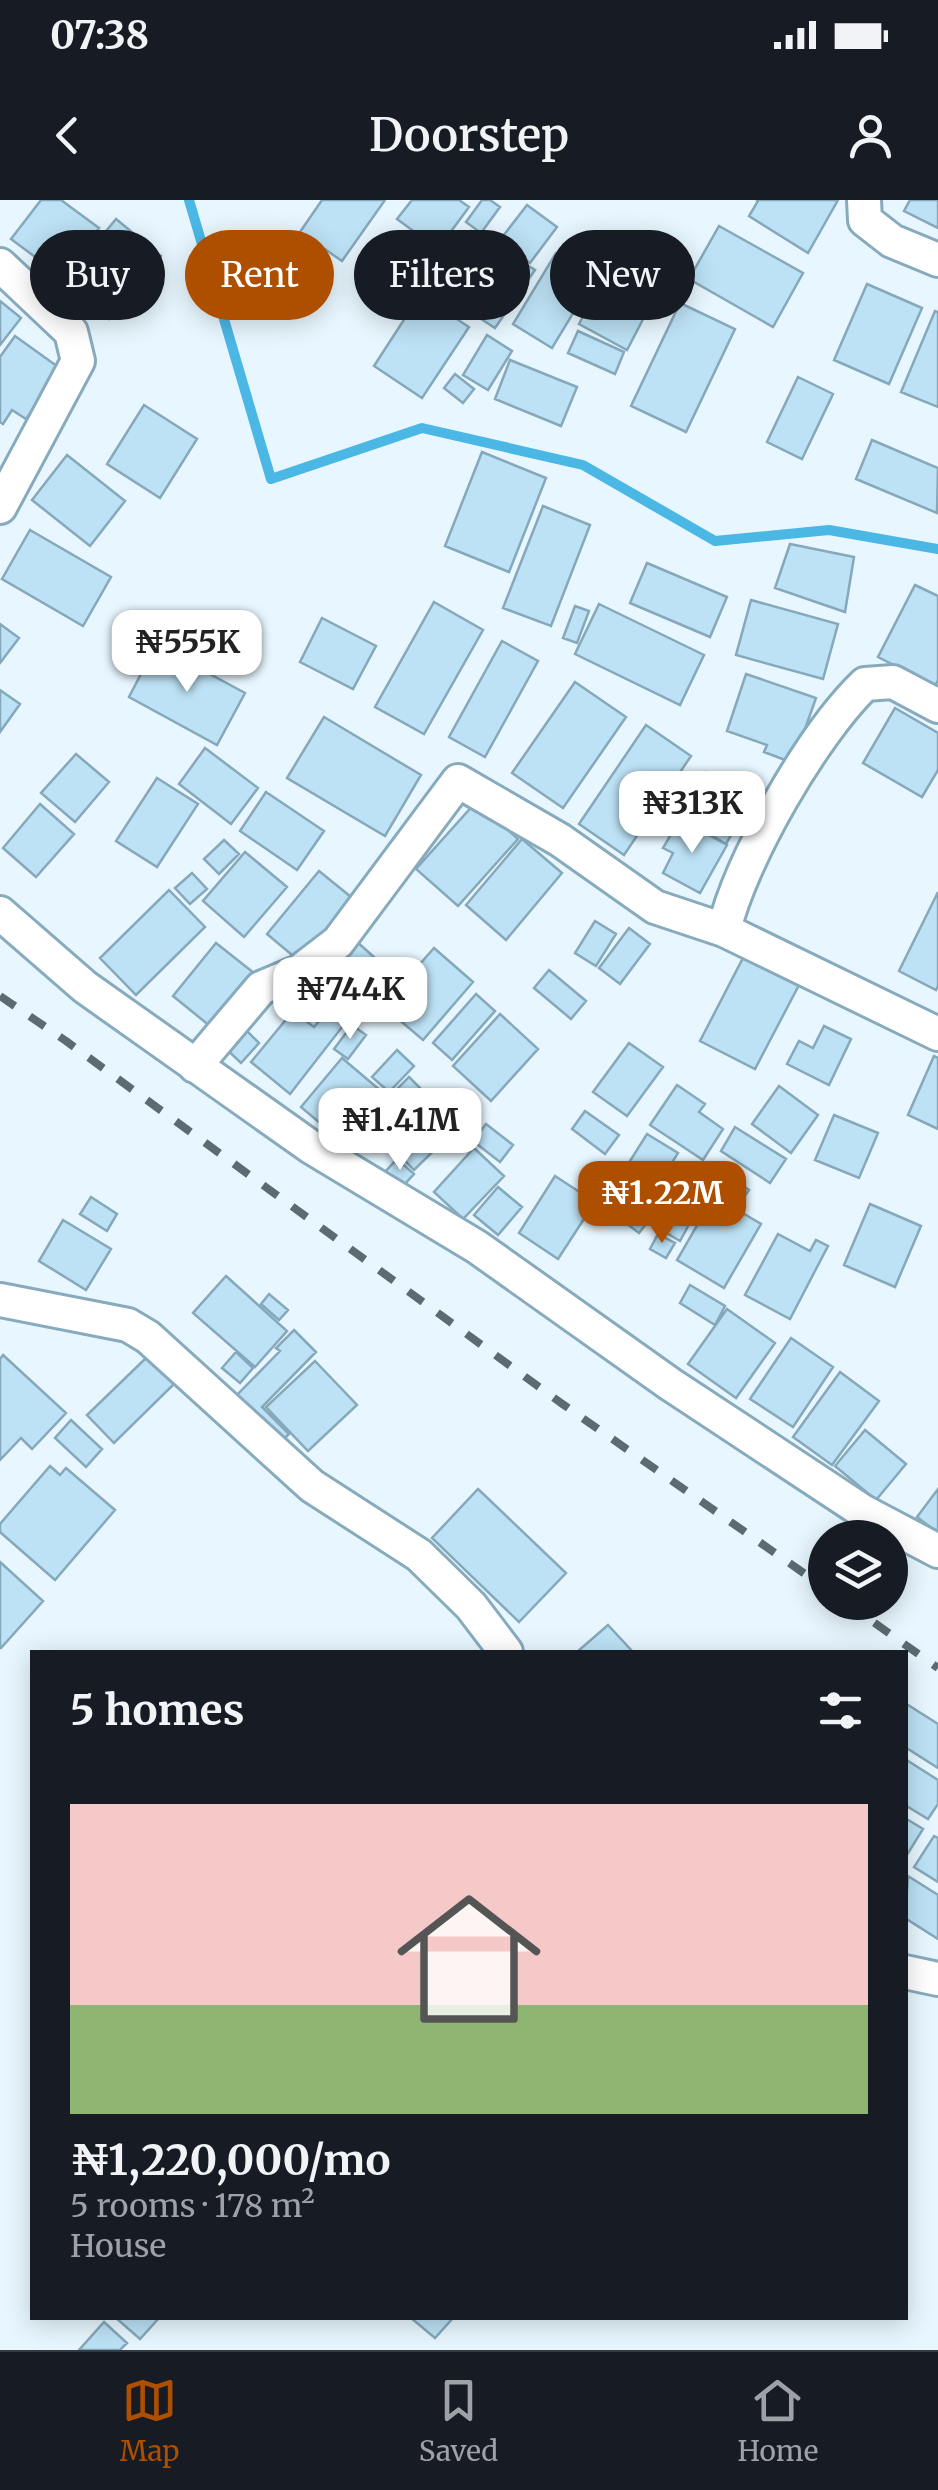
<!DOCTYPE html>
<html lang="en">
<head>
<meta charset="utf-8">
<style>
  :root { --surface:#171b24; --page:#20242c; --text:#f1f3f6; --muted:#9ea1a6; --line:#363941; --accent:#ae4f00 }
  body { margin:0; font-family:Merriweather,serif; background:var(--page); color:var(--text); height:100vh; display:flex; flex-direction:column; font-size:38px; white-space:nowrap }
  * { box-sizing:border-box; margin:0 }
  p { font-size:32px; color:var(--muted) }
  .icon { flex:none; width:55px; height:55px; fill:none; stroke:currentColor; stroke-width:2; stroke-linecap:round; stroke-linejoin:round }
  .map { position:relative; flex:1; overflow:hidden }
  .side { position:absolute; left:30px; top:1450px; width:878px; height:670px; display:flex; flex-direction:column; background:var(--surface); border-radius:0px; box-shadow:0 5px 25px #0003 }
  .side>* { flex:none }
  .banner { position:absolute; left:30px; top:30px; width:880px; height:90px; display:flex; gap:20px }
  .tools { position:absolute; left:808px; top:1320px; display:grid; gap:20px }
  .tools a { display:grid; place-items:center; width:100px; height:100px; border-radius:50%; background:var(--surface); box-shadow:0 5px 25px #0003; font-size:50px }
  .price { position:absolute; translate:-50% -85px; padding:0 22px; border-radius:20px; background:#fff; color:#222; font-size:32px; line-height:65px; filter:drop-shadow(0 2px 5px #0008) }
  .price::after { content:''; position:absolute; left:50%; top:60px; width:30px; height:22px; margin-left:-15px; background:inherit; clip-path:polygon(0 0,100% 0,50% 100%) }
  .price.active { background:var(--accent); color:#fff }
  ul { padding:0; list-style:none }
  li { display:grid; align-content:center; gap:20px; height:530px; padding:0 40px }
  li span { display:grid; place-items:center; height:310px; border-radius:0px; color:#555 }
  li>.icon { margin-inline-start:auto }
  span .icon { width:180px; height:180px; fill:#fffc; stroke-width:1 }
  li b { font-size:42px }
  h2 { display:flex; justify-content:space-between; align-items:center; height:120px; padding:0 40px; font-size:42px }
  .tag { padding:0 35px; border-radius:45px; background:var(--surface); box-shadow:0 5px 25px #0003; font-size:35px; line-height:90px }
  .tag.active { background:var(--accent); color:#fff }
  .status { display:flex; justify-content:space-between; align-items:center; height:70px; padding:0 50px; background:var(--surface); direction:ltr }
  .status svg { height:28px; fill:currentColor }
  header { display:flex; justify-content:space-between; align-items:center; height:130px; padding:0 40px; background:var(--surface); font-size:45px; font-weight:600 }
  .tab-bar { display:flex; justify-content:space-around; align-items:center; height:140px; border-top:2px solid var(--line); background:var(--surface); font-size:28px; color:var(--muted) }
  .tab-bar a { display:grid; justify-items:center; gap:5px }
  .tab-bar .active { color:var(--accent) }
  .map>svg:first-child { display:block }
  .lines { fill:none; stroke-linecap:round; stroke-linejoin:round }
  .stream { stroke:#4bb7e5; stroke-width:10 }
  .building { fill:#bde2f5; stroke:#85a8ba; stroke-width:2.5 }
  .minor-casing { stroke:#87abbd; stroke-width:38 }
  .minor { stroke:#fff; stroke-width:32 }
  .rail { stroke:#5c6b71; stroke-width:8; stroke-dasharray:18 18; stroke-linecap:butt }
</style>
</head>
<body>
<div class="status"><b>07:38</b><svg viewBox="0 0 49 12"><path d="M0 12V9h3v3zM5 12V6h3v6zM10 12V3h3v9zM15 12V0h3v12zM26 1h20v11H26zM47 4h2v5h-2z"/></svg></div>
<header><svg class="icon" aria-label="back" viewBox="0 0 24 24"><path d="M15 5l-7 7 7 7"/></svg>Doorstep<svg class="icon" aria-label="person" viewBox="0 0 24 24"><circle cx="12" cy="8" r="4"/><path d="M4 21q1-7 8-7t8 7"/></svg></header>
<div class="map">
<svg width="938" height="2150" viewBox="0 0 938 2150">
  <rect width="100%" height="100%" fill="#e8f7ff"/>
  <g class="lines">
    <path class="stream" d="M189,0L271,279L422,228L583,265L715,341L829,330L938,349"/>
  </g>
  <path class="building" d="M41,0H61L99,28L62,77L11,39Z
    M322,0H385L342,61L300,32Z
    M412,0H459L469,7L438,49L397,19Z
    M482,0H490L500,7L481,33L466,22Z
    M756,0H838L808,53L749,16L758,1Z
    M910,0H938V28L904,11Z
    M527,5L557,27L530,63L500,40Z
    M116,19L161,56L109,119L64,82Z
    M719,26L803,73L773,127L689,79Z
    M471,31L511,56L475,115L435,91Z
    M556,53L595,77L552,148L513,124Z
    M517,59L535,70L495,128L478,117Z
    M605,74L653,100L627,150L579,124Z
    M867,84L922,108L889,184L834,160Z
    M420,95L469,127L422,198L374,166Z
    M0,101L21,118L0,145Z
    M680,103L735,129L686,232L631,206Z
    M935,111L938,112V207L901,192Z
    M578,131L624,152L615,174L568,153Z
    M487,135L512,151L488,190L463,175Z
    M15,136L61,169L26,219L12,210L3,224L0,222V157Z
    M510,160L577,187L561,226L495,199Z
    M455,174L474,189L463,203L444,188Z
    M798,177L833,194L802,259L767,242Z
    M144,205L197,239L160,298L107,264Z
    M872,240L938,268L937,313L856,279Z
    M482,252L546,278L509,372L445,346Z
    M67,255L125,301L90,346L32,300Z
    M543,306L590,325L551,426L503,408Z
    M30,330L111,377L83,426L2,379Z
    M790,344L854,357L845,412L775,388Z
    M647,363L727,397L710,437L630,403Z
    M915,385L938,396V480L935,486L878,457Z
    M751,400L838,424L823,479L736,455Z
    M434,402L483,430L424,534L375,507Z
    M599,404L704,455L680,505L575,454Z
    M575,406L589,411L577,443L563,438Z
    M322,418L376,446L353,489L300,462Z
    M0,424L19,438L0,463Z
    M502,441L538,461L485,557L449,537Z
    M156,445L245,493L217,545L129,497Z
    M746,474L816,498L793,563L764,552L767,545L727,531Z
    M575,482L626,517L563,608L512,573Z
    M0,490L20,504L0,532Z
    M895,508L938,533V570L922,597L863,563Z
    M324,517L421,575L385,636L287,578Z
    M646,525L691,556L624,655L579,624Z
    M205,548L258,588L231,624L179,584Z
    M76,554L109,582L75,622L41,593Z
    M706,572L752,599L726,644L680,616Z
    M157,578L198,604L157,667L116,641Z
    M266,592L324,631L297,670L240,631Z
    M476,602L518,639L458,706L416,669Z
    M40,604L74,634L36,677L3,648Z
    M680,619L727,645L700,693L663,673L673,653L663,648Z
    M522,639L562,673L506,740L466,705Z
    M224,640L239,654L219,674L204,659Z
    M245,652L287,687L244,737L203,701Z
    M319,671L356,701L304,765L267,734Z
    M192,673L207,689L190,704L175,688Z
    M169,690L205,727L136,795L100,758Z
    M938,692V786L936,790L899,771Z
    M595,721L616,734L596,766L575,753Z
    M629,728L650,744L620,784L599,768Z
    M355,740L395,776L366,809L326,773Z
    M216,743L259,777L216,831L173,796Z
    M434,748L473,782L423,840L383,806Z
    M744,756L799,785L755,869L700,841Z
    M549,770L586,801L571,819L534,788Z
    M476,794L495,811L452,860L433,843Z
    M330,808L346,822L290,894L251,862L293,811L314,827Z
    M500,814L538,849L491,901L453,866Z
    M238,822L259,843L241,863L219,842Z
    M352,825L366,835L348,859L334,849Z
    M824,826L851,839L829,885L787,864L799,841L813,848Z
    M629,843L663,867L627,916L593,892Z
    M397,850L414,866L389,892L372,877Z
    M934,856L938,858V929L908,915Z
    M342,858L381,891L340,940L301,907Z
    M409,877L440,908L396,953L364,922Z
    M677,885L705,904L699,912L723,929L703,960L650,925Z
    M779,886L818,915L791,953L752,924Z
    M453,900L468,915L458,925L443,910Z
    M585,911L619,935L605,954L572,929Z
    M442,913L457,928L414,970L399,955Z
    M834,915L878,933L859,978L815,960Z
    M486,924L513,945L500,962L473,941Z
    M735,927L786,959L770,983L721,951Z
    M647,934L678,953L654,992L623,972Z
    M474,948L504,976L463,1019L434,992Z
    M397,959L414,974L402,987L385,972Z
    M714,965L728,974L708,1003L694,993Z
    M555,976L595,1002L558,1059L519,1033Z
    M732,978L749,990L738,1005L722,994Z
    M615,986L653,1015L639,1033L601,1004Z
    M498,987L522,1007L498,1035L474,1015Z
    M714,996L761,1024L724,1088L677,1060Z
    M91,997L117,1014L107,1031L80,1014Z
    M870,1004L921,1026L895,1087L844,1065Z
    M674,1005L693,1017L680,1041L660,1029Z
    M63,1020L111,1049L86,1090L39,1061Z
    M658,1034L675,1043L666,1058L650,1049Z
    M778,1034L810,1051L816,1040L828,1046L790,1119L745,1095Z
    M226,1076L287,1131L255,1167L193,1113Z
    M690,1085L725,1106L715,1125L680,1103Z
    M269,1094L288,1110L279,1120L261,1104Z
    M727,1109L775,1143L736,1198L688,1164Z
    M294,1130L316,1152L262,1207L289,1234L283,1240L237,1195L280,1151L276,1148Z
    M791,1138L833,1167L793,1227L750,1199Z
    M236,1152L253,1168L240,1183L222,1168Z
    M3,1155L66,1213L32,1249L21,1238L0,1260V1159Z
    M147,1157L174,1184L114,1243L87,1215Z
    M315,1161L357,1205L308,1251L266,1207Z
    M840,1172L879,1201L832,1265L793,1237Z
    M71,1220L102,1249L86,1267L55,1238Z
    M865,1230L906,1264L876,1300L835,1266Z
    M50,1266L60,1275L66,1268L115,1310L55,1380L0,1332V1324Z
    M478,1289L566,1373L519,1422L432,1338Z
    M938,1289V1333L917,1317Z
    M0,1362L43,1401L1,1448L0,1447Z
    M608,1425L633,1452H577Z
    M905,1503L938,1524V1568L905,1547Z
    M905,1559L938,1580V1604L928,1619L905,1605Z
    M905,1618L923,1629L905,1658Z
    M934,1636L938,1638V1682L914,1667Z
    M908,1676L938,1695V1739L905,1718Z
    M116,2118H159L140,2139Z
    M411,2118H453L435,2138Z
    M104,2122L127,2143L120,2150H79Z"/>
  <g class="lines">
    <defs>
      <path id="minor" d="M864,0L865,20L892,41L938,60
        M0,65L71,132L78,161L0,307
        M0,713L85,787L311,947L477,1047L670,1184L864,1312L938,1351
        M724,730C741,659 813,534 865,484L893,482L938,506
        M195,866L261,788L299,772L338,742L458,581L560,640L655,707L724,730L938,834
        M0,1100L128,1125L148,1137L312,1286L419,1355L471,1406L506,1452
        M905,1772L938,1779"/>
    </defs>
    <use href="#minor" class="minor-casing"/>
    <use href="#minor" class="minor"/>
    <path class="rail" d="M0,796L66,841L561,1203L825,1388
      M845,1402L938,1468"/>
  </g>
</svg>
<div class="tools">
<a><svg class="icon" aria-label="layers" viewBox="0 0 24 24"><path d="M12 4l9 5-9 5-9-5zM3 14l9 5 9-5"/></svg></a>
</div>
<b class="price" style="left:187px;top:495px">₦555K</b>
<b class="price" style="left:692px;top:656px">₦313K</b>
<b class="price" style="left:350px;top:842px">₦744K</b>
<b class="price" style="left:400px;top:973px">₦1.41M</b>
<b class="price active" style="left:662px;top:1046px">₦1.22M</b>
<div class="banner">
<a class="tag">Buy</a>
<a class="tag active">Rent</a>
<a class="tag">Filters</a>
<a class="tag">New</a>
</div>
<section class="side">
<h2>5 homes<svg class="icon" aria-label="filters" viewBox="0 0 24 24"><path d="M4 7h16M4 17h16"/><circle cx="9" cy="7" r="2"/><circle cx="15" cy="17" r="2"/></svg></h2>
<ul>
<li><span style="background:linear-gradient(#f6c9c9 65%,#8fb573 0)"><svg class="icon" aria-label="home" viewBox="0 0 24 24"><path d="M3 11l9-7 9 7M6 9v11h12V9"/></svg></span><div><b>₦1,220,000/mo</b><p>5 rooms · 178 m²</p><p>House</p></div></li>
</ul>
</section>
</div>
<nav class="tab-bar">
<a class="active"><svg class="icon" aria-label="map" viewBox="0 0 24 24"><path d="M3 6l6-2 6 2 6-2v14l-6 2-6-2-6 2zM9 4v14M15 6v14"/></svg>Map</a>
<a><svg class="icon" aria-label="saved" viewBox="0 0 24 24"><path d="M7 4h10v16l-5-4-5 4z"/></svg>Saved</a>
<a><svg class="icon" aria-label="home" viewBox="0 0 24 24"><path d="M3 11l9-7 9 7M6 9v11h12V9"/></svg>Home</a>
</nav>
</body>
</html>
